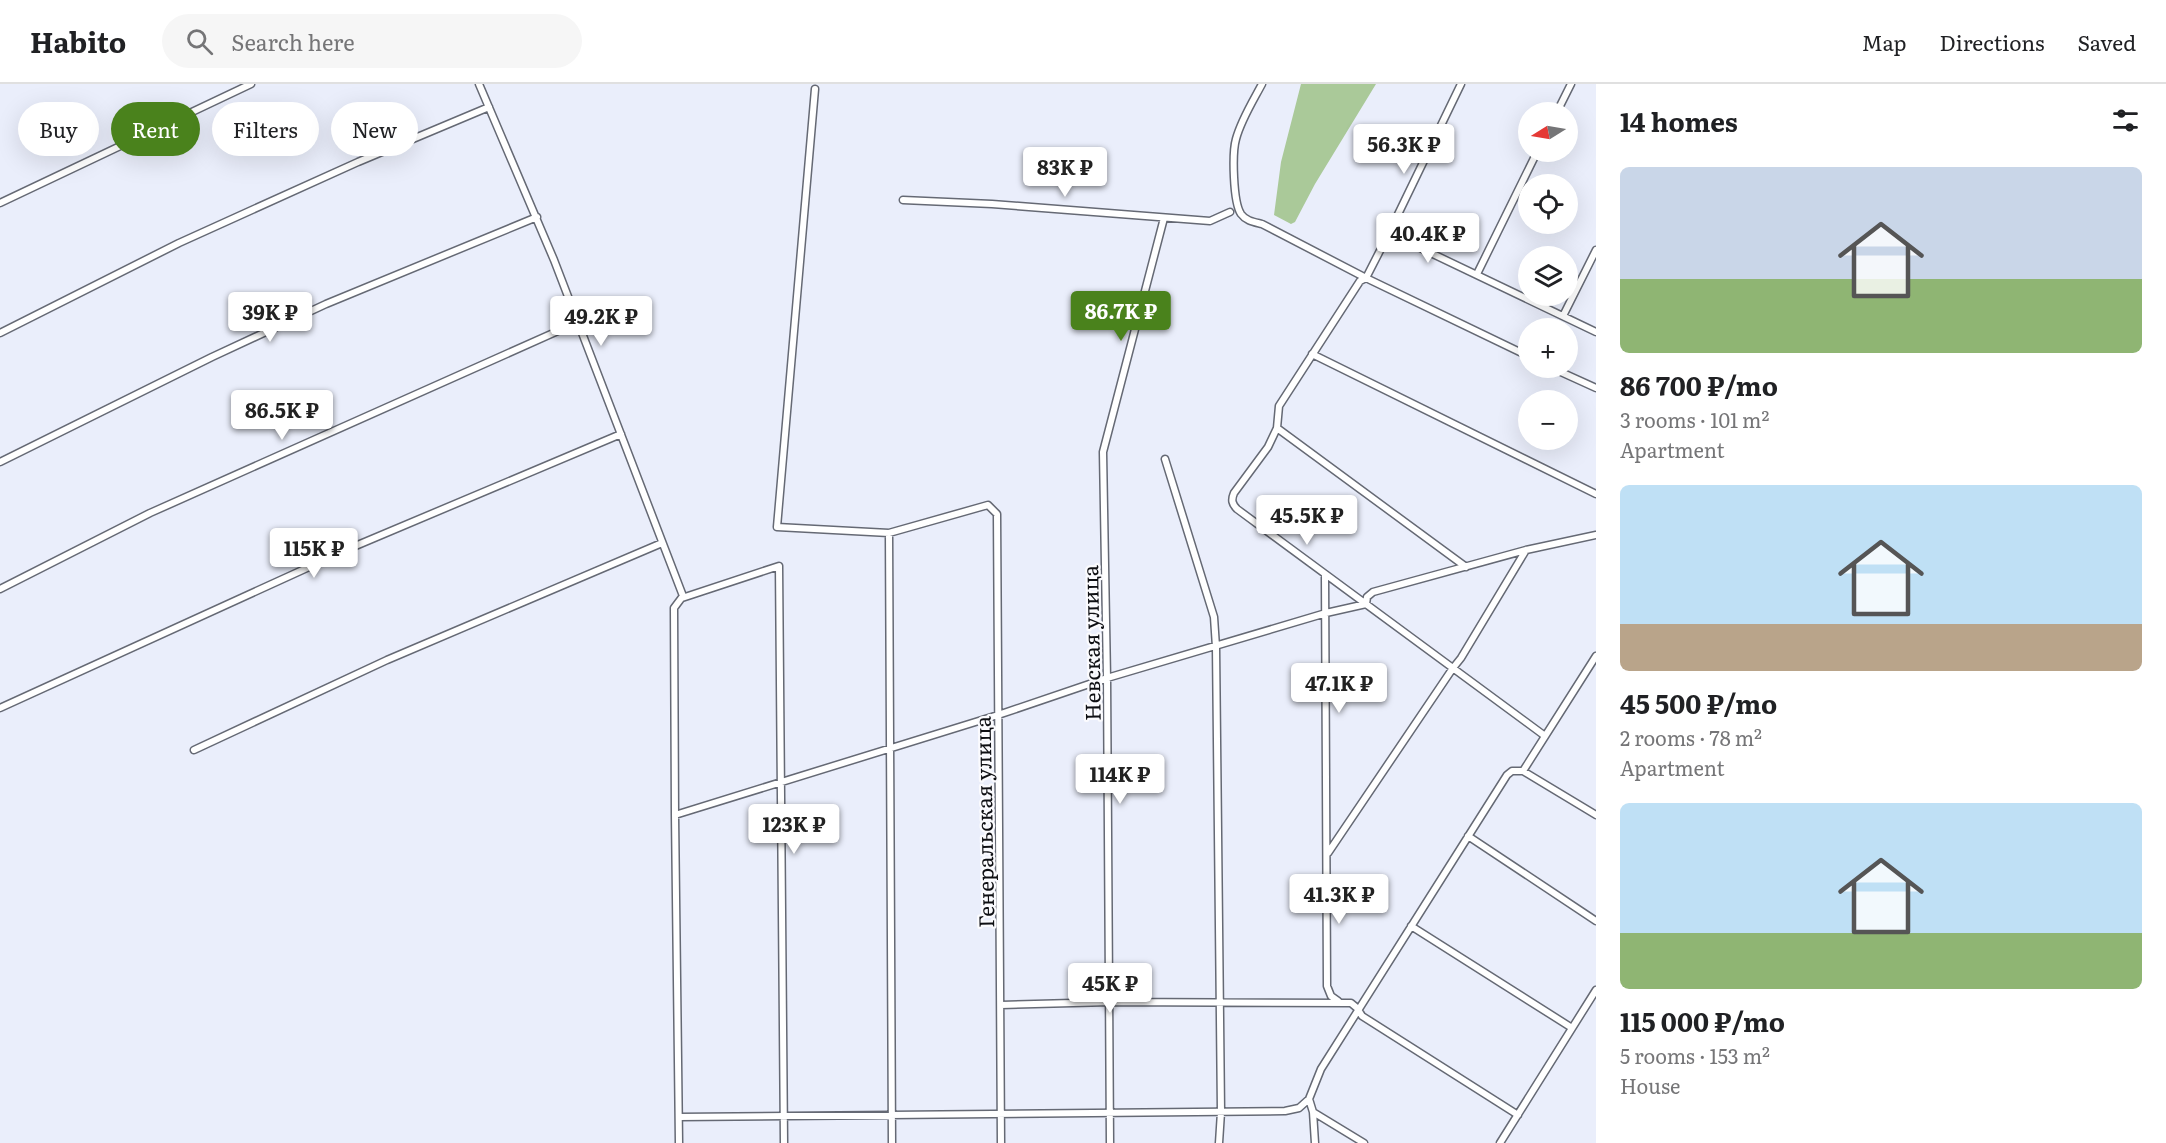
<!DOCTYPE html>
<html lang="en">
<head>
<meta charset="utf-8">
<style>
  :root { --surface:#fff; --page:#f6f6f6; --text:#202124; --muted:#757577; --line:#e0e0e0; --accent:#4a821c }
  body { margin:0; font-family:Literata,serif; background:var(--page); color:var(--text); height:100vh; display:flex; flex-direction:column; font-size:22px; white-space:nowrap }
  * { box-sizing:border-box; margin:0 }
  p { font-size:20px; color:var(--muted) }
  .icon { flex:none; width:33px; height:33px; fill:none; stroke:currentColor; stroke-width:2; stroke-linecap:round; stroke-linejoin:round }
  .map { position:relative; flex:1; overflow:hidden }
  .drawer { display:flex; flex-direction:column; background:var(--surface); width:570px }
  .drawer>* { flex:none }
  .hud { position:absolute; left:18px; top:18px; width:570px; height:54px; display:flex; gap:12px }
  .needle { width:39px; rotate:259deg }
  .buttons { position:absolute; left:1518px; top:18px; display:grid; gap:12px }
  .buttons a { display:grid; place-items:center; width:60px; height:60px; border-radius:50%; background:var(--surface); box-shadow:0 6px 24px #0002; font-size:30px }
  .price { position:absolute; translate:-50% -51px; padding:0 14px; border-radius:6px; background:#fff; color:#222; font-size:20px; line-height:39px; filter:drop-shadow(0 2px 3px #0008) }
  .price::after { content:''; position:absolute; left:50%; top:36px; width:18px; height:14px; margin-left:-9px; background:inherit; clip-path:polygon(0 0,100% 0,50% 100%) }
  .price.on { background:var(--accent); color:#fff }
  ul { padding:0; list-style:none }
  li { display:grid; align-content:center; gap:12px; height:318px; padding:0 24px }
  li span { display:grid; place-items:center; height:186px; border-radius:9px; color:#555 }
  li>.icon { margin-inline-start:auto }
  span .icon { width:108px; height:108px; fill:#fffc; stroke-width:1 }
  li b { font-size:26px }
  h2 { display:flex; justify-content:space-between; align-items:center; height:72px; padding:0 24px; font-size:26px }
  .pill { padding:0 21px; border-radius:27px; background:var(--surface); box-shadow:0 6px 24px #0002; font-size:21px; line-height:54px }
  .pill.on { background:var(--accent); color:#fff }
  header { display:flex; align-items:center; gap:36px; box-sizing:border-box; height:84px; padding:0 30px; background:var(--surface); border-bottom:2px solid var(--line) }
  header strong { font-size:28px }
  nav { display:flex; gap:33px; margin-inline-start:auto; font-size:21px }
  .search { width:420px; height:54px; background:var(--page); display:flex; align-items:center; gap:15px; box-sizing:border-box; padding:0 21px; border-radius:33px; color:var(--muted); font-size:22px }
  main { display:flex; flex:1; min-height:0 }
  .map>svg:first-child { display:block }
  .green { fill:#aac999 }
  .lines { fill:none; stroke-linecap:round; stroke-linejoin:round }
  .minor-casing { stroke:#656974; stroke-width:9 }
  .minor { stroke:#fff; stroke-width:6 }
  .labels { text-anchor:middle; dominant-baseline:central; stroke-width:4.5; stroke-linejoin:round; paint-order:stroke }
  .street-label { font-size:21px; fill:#0e0f13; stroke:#fbfbfe }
</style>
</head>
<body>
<header>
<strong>Habito</strong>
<div class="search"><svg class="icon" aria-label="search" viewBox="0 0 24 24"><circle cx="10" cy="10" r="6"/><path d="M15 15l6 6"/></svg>Search here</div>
<nav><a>Map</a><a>Directions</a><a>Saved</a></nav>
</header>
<main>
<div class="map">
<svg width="1596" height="1059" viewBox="0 0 1596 1059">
  <rect width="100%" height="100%" fill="#eaeefb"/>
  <path class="green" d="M1301,0H1376L1315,100L1295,138L1291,140L1274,131L1281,78Z"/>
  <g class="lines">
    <defs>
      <path id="minor" d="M479,0L554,176L683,512L674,524L675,731L679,1059
        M1262,0C1253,17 1241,36 1236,55C1232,69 1233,118 1241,130C1246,137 1254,138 1262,140L1366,194L1528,272
        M1461,0L1389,149L1366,194L1360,197L1279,322L1277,344L1268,363L1234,409C1231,416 1232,420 1237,425L1545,652
        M815,5L777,443L889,449L988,421L997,430L1001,1059
        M1557,28L1571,0
        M903,116L992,120L1210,137L1230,128
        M0,119L251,0
        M1389,149L1596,248
        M1477,190L1537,68
        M1563,232L1596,166
        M0,249L179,159L358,78L489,23
        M1312,270L1596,410
        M1552,284L1596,304
        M1277,344L1466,483
        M1165,375L1214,533L1216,563L1221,1028L1219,1059
        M0,378L212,273L326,220L537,133
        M889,449L892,1059
        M1325,491L1327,902L1331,912L1338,917
        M0,505L150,429L578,238
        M682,514L779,482L784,1059
        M1366,520L1367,513L1373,508L1526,466L1596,451
        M0,624L353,463L621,350
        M194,666L387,576L662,459
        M1523,687L1596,572
        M675,731L998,631L1107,594L1326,529L1366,520
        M1468,752L1596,837
        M1328,769L1453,584L1461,574L1526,466
        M1411,842L1572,944
        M1001,921L1110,918L1351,919L1357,924L1362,932L1518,1031
        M1313,1028L1364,1059
        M679,1033L1285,1027L1299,1024L1309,1015
        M1110,1059L1107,594L1103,368L1164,134
        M1315,1059L1313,1028L1309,1015L1321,985L1507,691L1512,687H1523L1596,731
        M1500,1059L1596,906"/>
    </defs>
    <use href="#minor" class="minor-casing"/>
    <use href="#minor" class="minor"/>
  </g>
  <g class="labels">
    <g class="street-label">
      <text transform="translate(1090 559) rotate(-91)">Невская улица</text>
      <text transform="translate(983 738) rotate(-91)">Генеральская улица</text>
    </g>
  </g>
</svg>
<div class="buttons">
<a><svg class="needle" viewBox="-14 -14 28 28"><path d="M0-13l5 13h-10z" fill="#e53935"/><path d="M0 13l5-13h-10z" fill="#757577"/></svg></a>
<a><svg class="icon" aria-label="locate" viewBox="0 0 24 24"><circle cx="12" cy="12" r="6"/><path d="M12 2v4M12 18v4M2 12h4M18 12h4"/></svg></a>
<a><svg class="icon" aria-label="layers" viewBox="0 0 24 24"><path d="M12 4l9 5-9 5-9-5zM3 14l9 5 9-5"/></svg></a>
<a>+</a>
<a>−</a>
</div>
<b class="price" style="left:1404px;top:91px">56.3K ₽</b>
<b class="price" style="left:1065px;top:114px">83K ₽</b>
<b class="price" style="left:1428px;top:180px">40.4K ₽</b>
<b class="price on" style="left:1121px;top:258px">86.7K ₽</b>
<b class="price" style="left:270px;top:259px">39K ₽</b>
<b class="price" style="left:601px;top:263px">49.2K ₽</b>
<b class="price" style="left:282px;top:357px">86.5K ₽</b>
<b class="price" style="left:1307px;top:462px">45.5K ₽</b>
<b class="price" style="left:314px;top:495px">115K ₽</b>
<b class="price" style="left:1339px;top:630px">47.1K ₽</b>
<b class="price" style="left:1120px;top:721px">114K ₽</b>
<b class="price" style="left:794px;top:771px">123K ₽</b>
<b class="price" style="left:1339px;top:841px">41.3K ₽</b>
<b class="price" style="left:1110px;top:930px">45K ₽</b>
<div class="hud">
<a class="pill">Buy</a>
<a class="pill on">Rent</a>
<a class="pill">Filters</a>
<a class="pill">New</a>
</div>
</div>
<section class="drawer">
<h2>14 homes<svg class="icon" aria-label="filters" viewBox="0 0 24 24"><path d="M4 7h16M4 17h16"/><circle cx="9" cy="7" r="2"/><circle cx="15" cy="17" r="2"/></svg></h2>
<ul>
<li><span style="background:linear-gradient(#c9d6e8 60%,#8fb573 0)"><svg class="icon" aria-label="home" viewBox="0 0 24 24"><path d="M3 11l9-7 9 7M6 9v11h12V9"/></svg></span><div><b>86 700 ₽/mo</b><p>3 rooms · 101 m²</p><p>Apartment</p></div></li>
<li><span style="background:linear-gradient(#bfe0f5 75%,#b9a48a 0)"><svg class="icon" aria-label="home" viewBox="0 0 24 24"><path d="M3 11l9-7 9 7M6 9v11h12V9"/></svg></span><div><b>45 500 ₽/mo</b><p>2 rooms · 78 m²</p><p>Apartment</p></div></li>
<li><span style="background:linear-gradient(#bfe0f5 70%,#8fb573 0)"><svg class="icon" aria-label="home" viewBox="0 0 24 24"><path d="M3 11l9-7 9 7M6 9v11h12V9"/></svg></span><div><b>115 000 ₽/mo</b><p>5 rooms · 153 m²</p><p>House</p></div></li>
</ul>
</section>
</main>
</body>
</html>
